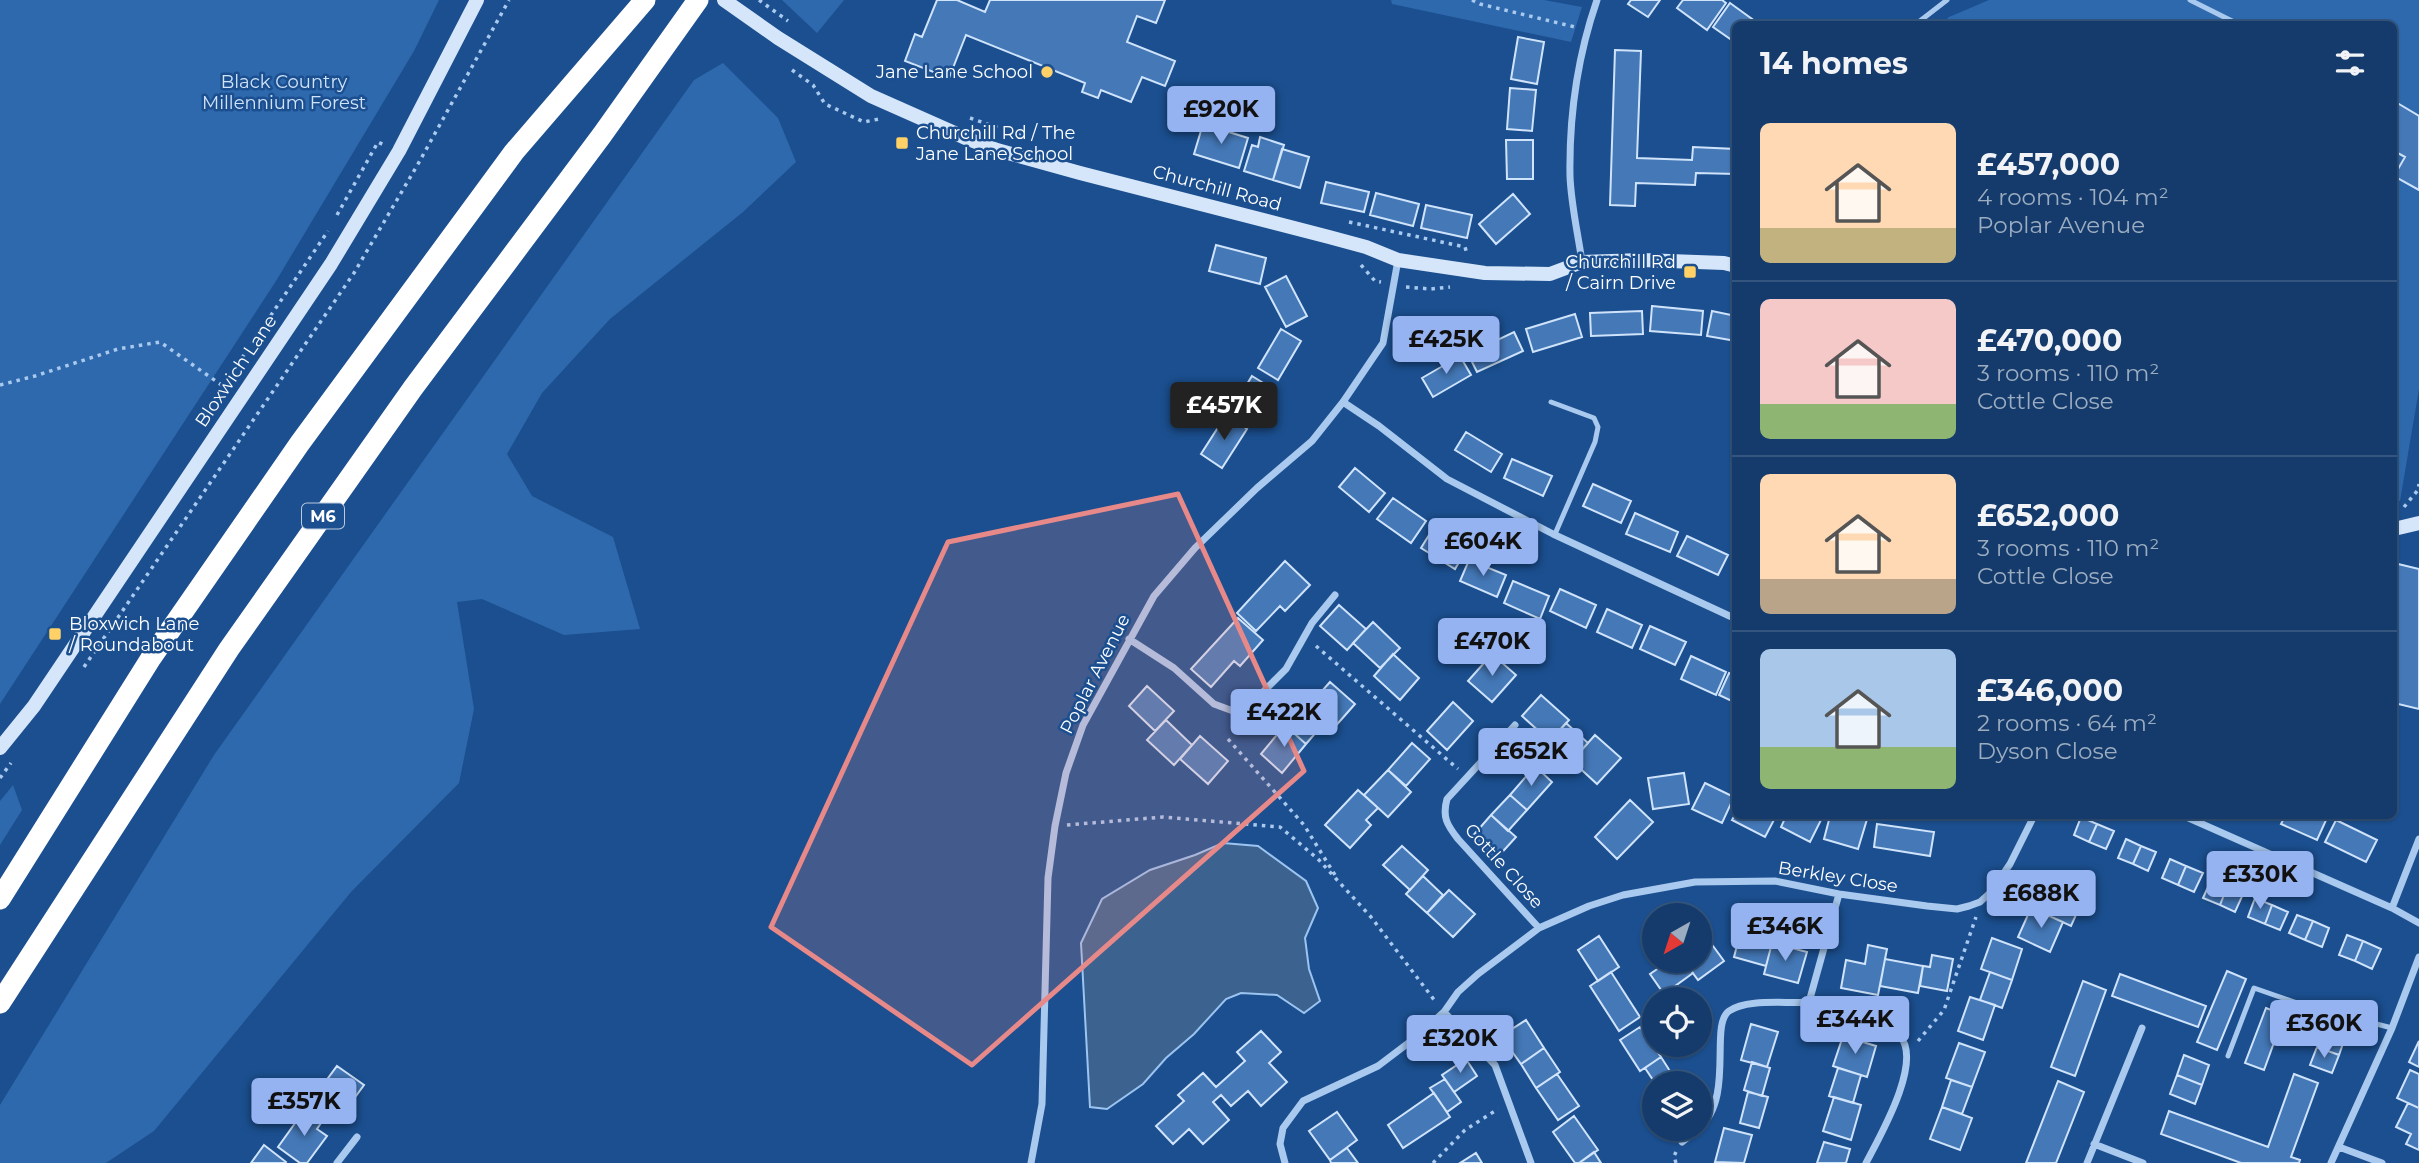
<!DOCTYPE html>
<html lang="en">
<head>
<meta charset="utf-8">
<style>
  :root { --surface:#143b6b; --page:#214673; --text:#f1f3f6; --muted:#9dadc1; --line:#33557e; --accent:#95b2f1 }
  body { margin:0; font-family:Montserrat,sans-serif; background:var(--page); color:var(--text); height:100vh; display:flex; flex-direction:column; font-size:26px; white-space:nowrap }
  * { box-sizing:border-box; margin:0 }
  p { font-size:23px; color:var(--muted) }
  .icon { flex:none; width:38px; height:38px; fill:none; stroke:currentColor; stroke-width:2; stroke-linecap:round; stroke-linejoin:round }
  .map { position:relative; flex:1; overflow:hidden }
  .drawer { position:absolute; left:1732px; top:21px; width:665px; height:798px; display:flex; flex-direction:column; background:var(--surface); border-radius:10px; box-shadow:0 2px 5px #0004,0 0 0 2px var(--line) }
  .drawer>* { flex:none }
  .needle { width:46px; rotate:219deg }
  .fabs { position:absolute; left:1642px; top:903px; display:grid; gap:14px }
  .fabs a { display:grid; place-items:center; width:70px; height:70px; border-radius:50%; background:var(--surface); box-shadow:0 2px 5px #0004,0 0 0 2px var(--line); font-size:35px }
  .price { position:absolute; translate:-50% -60px; padding:0 16px; border-radius:7px; background:var(--accent); color:#111; font-size:23px; line-height:46px; filter:drop-shadow(0 2px 4px #0008) }
  .price::after { content:''; position:absolute; left:50%; top:42px; width:21px; height:16px; margin-left:-10px; background:inherit; clip-path:polygon(0 0,100% 0,50% 100%) }
  .price.active { background:#222; color:#fff }
  ul { padding:0; list-style:none }
  li { display:flex; align-items:center; gap:21px; height:175px; padding:0 28px }
  li+li { border-top:2px solid var(--line) }
  li span { display:grid; place-items:center; flex:none; width:196px; height:140px; border-radius:10px; color:#555 }
  li>.icon { margin-inline-start:auto }
  span .icon { width:84px; height:84px; fill:#fffc; stroke-width:1 }
  li b { font-size:30px }
  h2 { display:flex; justify-content:space-between; align-items:center; height:84px; padding:0 28px; font-size:30px }
  .map>svg:first-child { display:block }
  .green { fill:#2e69ad }
  .water { fill:#3c6290; stroke:#9cc4f0; stroke-width:2 }
  .building { fill:#4478b7; stroke:#cfe3fa; stroke-width:2 }
  .lines { fill:none; stroke-linecap:round; stroke-linejoin:round }
  .path { stroke:#a9c9ee; stroke-width:3.5; stroke-dasharray:3.5 5; stroke-linecap:butt }
  .lane { stroke:#a9c9ee; stroke-width:5 }
  .street { stroke:#a9c9ee; stroke-width:7 }
  .secondary { stroke:#d6e6fa; stroke-width:14 }
  .highway { stroke:#fff; stroke-width:21 }
  .marked { fill:#e88989; fill-opacity:0.2; stroke:#e88989; stroke-width:5; stroke-linejoin:round }
  .poi-dot { fill:#ffd166; stroke:#1b4f8f; stroke-width:2.5 }
  .labels { text-anchor:middle; dominant-baseline:central; stroke-width:5; stroke-linejoin:round; paint-order:stroke }
  .shield { fill:#1b4f8f; stroke:#bbcadd; stroke-width:2 }
  .shield-label { font-size:16px; font-weight:bold; fill:#fff }
  .poi-label { font-size:18px; fill:#fff; stroke:#1b4f8f; text-anchor:end }
  .park-label { font-size:18px; fill:#cfe3fa; stroke:#1b4f8f }
  .street-label { font-size:18px; fill:#fff; stroke:#1b4f8f }
</style>
</head>
<body>
<div class="map">
<svg width="2419" height="1163" viewBox="0 0 2419 1163">
  <rect width="100%" height="100%" fill="#1b4f8f"/>
  <path class="green" d="M0,0H439L414,51L276,281L0,704Z
    M782,0H844L817,33Z
    M1391,0H1544L1582,7L1571,42L1392,4Z
    M1989,0H2419V389L2400,501H2394V24H1941L1949,17Z
    M723,63L778,118L796,162L743,212L610,319L542,393L507,454L532,496L613,537L640,629L564,635L482,599L457,602L474,709L459,783L351,892L154,1131L106,1163H0V1105L214,755L694,80Z
    M13,785L22,810L0,845V801Z"/>
  <path class="water" d="M1223,843L1258,846L1306,881L1318,908L1305,938L1309,969L1320,1001L1304,1013L1277,995L1241,993L1226,999L1194,1034L1166,1058L1143,1084L1107,1109L1090,1107L1081,943L1102,899L1150,870L1195,855Z"/>
  <path class="building" d="M937,0H957L985,12L990,0H1165L1156,23L1137,16L1127,42L1175,61L1165,86L1142,77L1131,102L1101,90L1098,98L1082,92L1085,83L966,35L949,78L905,61L915,34L922,37Z
    M1631,0H1660L1648,17L1628,4Z
    M1683,0H1722L1726,3L1707,30L1677,8Z
    M1730,3L1759,24H1736V43L1713,27Z
    M1518,37L1544,42L1537,84L1511,79Z
    M1615,50L1641,51L1637,158L1692,160L1693,147L1736,149V174L1696,173L1695,185L1636,183L1635,206L1610,205Z
    M1510,88L1536,90L1532,131L1507,129Z
    M2394,101L2419,116V190L2394,176L2405,157L2394,151Z
    M1203,124L1248,138L1239,168L1194,154Z
    M1260,137L1284,145L1273,180L1244,171L1252,145L1258,147Z
    M1506,140H1533V179H1507Z
    M1282,149L1309,157L1300,188L1273,180Z
    M1326,182L1369,192L1364,212L1321,203Z
    M1376,193L1419,204L1413,226L1370,215Z
    M1513,194L1530,214L1496,244L1479,224Z
    M1426,205L1472,215L1467,238L1421,228Z
    M1216,245L1266,258L1260,284L1209,271Z
    M1286,276L1307,316L1286,327L1265,287Z
    M1652,306L1703,311L1701,335L1650,331Z
    M1642,311L1643,334L1591,336L1590,313Z
    M1712,311L1736,316V341L1707,336Z
    M1575,314L1582,337L1533,352L1526,329Z
    M1281,329L1301,341L1278,380L1258,368Z
    M1514,332L1523,351L1477,372L1468,354Z
    M1460,356L1471,375L1433,397L1422,378Z
    M1252,376L1273,389L1251,423L1231,410Z
    M1226,415L1247,429L1222,468L1201,454Z
    M1466,432L1502,454L1491,472L1455,450Z
    M1512,459L1552,476L1543,496L1504,478Z
    M1355,468L1385,493L1369,512L1339,487Z
    M1593,484L1631,501L1621,523L1583,506Z
    M1393,498L1426,521L1411,543L1377,519Z
    M1635,513L1678,532L1670,552L1626,534Z
    M1434,527L1468,547L1455,569L1421,548Z
    M1687,536L1728,555L1718,575L1677,556Z
    M1469,560L1506,575L1497,597L1460,581Z
    M1285,561L1310,585L1285,611L1280,606L1256,631L1237,613Z
    M2394,563L2419,569V709L2394,703Z
    M1513,581L1549,596L1540,619L1504,603Z
    M1560,589L1596,605L1586,628L1550,611Z
    M1339,605L1366,629L1347,650L1320,626Z
    M1607,609L1642,625L1632,648L1597,632Z
    M1238,618L1263,640L1240,666L1234,661L1211,687L1191,669Z
    M1373,622L1400,648L1380,668L1353,643Z
    M1650,626L1686,642L1675,665L1640,649Z
    M1393,654L1419,678L1400,700L1374,676Z
    M1492,654L1516,675L1492,702L1468,681Z
    M1691,656L1726,672L1716,695L1681,679Z
    M1729,673L1736,676V703L1719,695Z
    M1330,682L1355,704L1332,730L1307,708Z
    M1147,686L1174,711L1155,731L1129,706Z
    M1541,695L1569,720L1550,741L1522,716Z
    M1453,702L1473,721L1447,750L1427,731Z
    M1307,708L1324,723L1306,744L1289,729Z
    M1166,720L1192,745L1174,765L1147,740Z
    M1566,723L1588,743L1572,761L1550,741Z
    M1285,725L1306,744L1282,773L1261,754Z
    M1595,735L1621,758L1597,784L1572,761Z
    M1200,736L1228,761L1208,784L1180,759Z
    M1412,743L1430,759L1406,786L1388,770Z
    M1535,766L1552,782L1527,810L1510,795Z
    M1388,770L1411,792L1388,817L1364,795Z
    M1684,773L1689,804L1653,809L1648,778Z
    M1705,783L1734,797L1722,823L1692,809Z
    M1358,790L1378,808L1366,820L1371,825L1350,848L1325,825Z
    M1510,795L1527,810L1508,831L1491,815Z
    M1630,800L1653,822L1617,859L1595,837Z
    M1736,813V816H1776L1765,837L1732,820Z
    M1491,815L1516,837L1495,860L1471,838Z
    M1786,816H1823L1810,842L1781,827Z
    M1830,816H1868L1858,849L1824,839Z
    M2285,816H2323L2327,818L2317,840L2281,824Z
    M2081,817L2097,824L2089,842L2074,835Z
    M2336,820L2377,840L2366,862L2325,842Z
    M1877,824L1934,832L1930,856L1874,847Z
    M2097,824L2114,831L2106,849L2089,842Z
    M2126,839L2141,846L2133,864L2118,858Z
    M1402,846L1428,870L1410,890L1383,865Z
    M2141,846L2156,852L2148,871L2133,864Z
    M2170,859L2186,866L2178,885L2162,878Z
    M2186,866L2203,873L2194,892L2178,885Z
    M1423,876L1443,895L1427,913L1406,894Z
    M2212,878L2228,885L2220,905L2203,898Z
    M2228,885L2244,892L2235,912L2220,905Z
    M2043,889L2080,906L2071,926L2034,909Z
    M1449,890L1475,914L1453,937L1427,913Z
    M2255,898L2272,905L2265,924L2248,917Z
    M2272,905L2288,912L2280,930L2265,924Z
    M2031,908L2063,922L2050,952L2018,937Z
    M2297,915L2313,921L2305,940L2289,933Z
    M2313,921L2329,928L2322,947L2305,940Z
    M1740,934L1772,943L1766,966L1734,957Z
    M1705,935L1724,961L1698,980L1684,961H1699V939Z
    M2347,935L2363,941L2355,961L2339,955Z
    M1599,936L1619,967L1598,981L1578,950Z
    M1992,938L2022,949L2012,980L1981,969Z
    M2363,941L2381,949L2372,969L2355,961Z
    M1772,943L1807,952L1798,983L1764,974Z
    M1868,945L1887,949L1878,995L1841,988L1846,960L1865,964Z
    M1932,955L1953,959L1947,991L1920,986L1923,966L1930,967Z
    M1885,959L1923,966L1918,993L1880,986Z
    M1669,961H1684L1693,973L1664,994L1650,974Z
    M2227,971L2246,979L2217,1050L2197,1042Z
    M1611,972L1640,1017L1619,1031L1590,986Z
    M1990,972L2012,980L2002,1008L1980,1000Z
    M2120,974L2206,1006L2198,1027L2112,996Z
    M2083,981L2106,990L2075,1076L2051,1067Z
    M1970,997L1995,1005L1983,1040L1958,1031Z
    M2266,1008L2284,1015L2264,1070L2245,1063Z
    M1526,1020L1544,1048L1521,1064L1501,1036Z
    M1751,1024L1778,1032L1767,1067L1741,1060Z
    M1640,1027L1661,1057L1640,1071L1620,1040Z
    M2324,1027L2346,1035L2339,1055L2317,1047Z
    M1261,1031L1281,1052L1269,1063L1287,1082L1261,1106L1248,1091L1231,1106L1221,1095L1213,1102L1229,1120L1203,1144L1189,1129L1173,1144L1156,1126L1184,1101L1178,1095L1203,1073L1216,1087L1245,1061L1237,1052Z
    M1843,1036L1876,1046L1867,1077L1833,1066Z
    M2419,1041V1067L2409,1062Z
    M1959,1043L1985,1052L1972,1087L1946,1078Z
    M2317,1047L2339,1055L2332,1073L2310,1065Z
    M1544,1048L1560,1072L1536,1088L1521,1064Z
    M2184,1055L2209,1065L2202,1085L2177,1075Z
    M1661,1057L1677,1082L1655,1083L1645,1068Z
    M1466,1059L1477,1076L1454,1092L1442,1075Z
    M1752,1062L1770,1068L1762,1096L1744,1090Z
    M337,1066L364,1085L342,1115L332,1108L323,1120L306,1108Z
    M1838,1068L1861,1075L1853,1103L1829,1096Z
    M2410,1070L2419,1074V1108L2397,1098Z
    M1557,1074L1579,1106L1558,1120L1536,1088Z
    M2294,1074L2318,1083L2291,1157L2300,1160L2299,1163H2241L2161,1134L2169,1111L2268,1147Z
    M2177,1075L2202,1085L2195,1104L2170,1094Z
    M1445,1079L1461,1102L1447,1112L1430,1088Z
    M1951,1080L1972,1087L1962,1114L1942,1107Z
    M2058,1081L2084,1092L2056,1163H2026Z
    M1748,1092L1768,1097L1759,1128L1740,1123Z
    M1434,1093L1450,1117L1403,1148L1388,1125Z
    M1834,1097L1861,1105L1851,1140L1823,1131Z
    M2408,1103L2419,1108V1150L2406,1144L2411,1134L2396,1127Z
    M1942,1107L1972,1118L1960,1150L1930,1139Z
    M306,1108L323,1120L317,1129L327,1136L307,1163H300L278,1147Z
    M1337,1112L1357,1140L1330,1160L1309,1131Z
    M1574,1116L1598,1150L1579,1163H1575L1553,1132Z
    M1724,1128L1752,1135L1744,1163L1715,1162Z
    M1824,1142L1850,1149L1846,1163H1817Z
    M264,1145L286,1162L285,1163H251Z
    M1347,1148L1358,1163H1331L1330,1160Z
    M1594,1152L1601,1163H1579Z
    M1476,1153L1482,1163H1460Z"/>
  <g class="lines">
    <path class="path" d="M759,0L788,21
      M1472,0L1480,4L1575,27
      M792,70L813,85L825,104L864,122L879,119
      M970,118L1022,136
      M337,215L378,142L384,145
      M1349,222L1465,247L1467,254
      M1361,265L1375,281L1381,282
      M1406,287L1431,289L1450,287
      M0,385L35,376L118,349L160,342L223,386
      M223,386L328,231
      M2404,507L2418,490L2419,484
      M1316,646L1458,769
      M84,667L354,273L418,164L509,0
      M1228,739L1304,825L1335,875
      M0,778L11,763
      M1067,825L1163,817L1280,827L1318,859L1371,917L1435,1001
      M1918,1041L1944,1010L1976,917
      M1433,1163L1465,1130L1498,1109
      M1676,1163L1674,1156L1676,1152"/>
    <path class="lane" d="M2190,0L2238,24
      M1916,24L1947,0
      M1551,402L1594,418L1598,427L1595,442L1555,534
      M2228,1056L2254,988L2303,1005L2392,1028"/>
    <path class="street" d="M1582,262C1578,234 1571,204 1570,176C1569,117 1578,55 1597,0
      M1343,402L1379,426L1447,479L1553,534L1736,619
      M1129,639L1174,668L1214,704L1233,711L1246,709L1286,669L1312,623L1335,595
      M1515,725L1447,799C1442,817 1447,825 1458,839L1539,928
      M2184,816L2392,908L2419,923
      M2392,908L2419,839
      M1809,1002L1900,1036C1923,1062 1880,1136 1866,1163
      M1444,1012L1495,1065L1531,1163
      M1699,1128C1735,1098 1709,1025 1729,1011C1747,998 1787,1004 1809,1002L1839,894
      M1682,1142L1698,1129
      M2094,1144L2143,1163
      M2339,1147L2382,1163
      M337,1163L357,1137
      M1031,1163L1042,1104L1048,878L1055,826L1066,773L1083,725L1154,596L1195,548L1257,488L1312,441L1343,402L1383,343L1398,260
      M1285,1163L1280,1144L1283,1128L1303,1101L1378,1066L1411,1041L1444,1012L1458,992L1478,974L1539,928L1589,906L1623,895L1695,882L1775,881L1839,894L1927,906L1957,909L1969,906L1980,902L1991,892L2010,864L2034,816
      M2087,1163L2142,1028
      M2331,1163L2392,1028L2419,957"/>
    <path class="secondary" d="M724,0L778,38L871,96L968,139L997,150L1080,173L1329,237L1366,247L1398,260L1485,273L1550,274L1582,262L1642,260L1724,263L1736,266
      M2394,529L2419,523
      M0,748L34,706L331,264L399,151L477,0"/>
    <path class="highway" d="M0,899L151,658L300,443L514,152L645,0
      M0,1003L229,649L413,388L602,135L698,0"/>
  </g>
  <path class="marked" d="M1178,494L1304,771L972,1065L771,927L948,542Z"/>
  <g class="poi-dot">
    <circle cx="1047" cy="72" r="7"/>
    <rect x="895" y="136" width="14" height="14" rx="3.5"/>
    <rect x="1683" y="265" width="14" height="14" rx="3.5"/>
    <rect x="48" y="627" width="14" height="14" rx="3.5"/>
  </g>
  <g class="labels">
    <rect class="shield" x="302" y="503.5" width="42" height="25" rx="5"/>
    <g class="shield-label">
      <text x="323" y="516">M6</text>
    </g>
    <g class="poi-label">
      <text x="1033" y="72">Jane Lane School</text>
      <text x="916" y="133" text-anchor="start">Churchill Rd / The<tspan x="916" dy="21">Jane Lane School</tspan></text>
      <text x="1676" y="262">Churchill Rd<tspan x="1676" dy="21">/ Cairn Drive</tspan></text>
      <text x="69" y="624" text-anchor="start">Bloxwich Lane<tspan x="69" dy="21">/ Roundabout</tspan></text>
    </g>
    <g class="park-label">
      <text x="284" y="82">Black Country<tspan x="284" dy="21">Millennium Forest</tspan></text>
    </g>
    <g class="street-label">
      <text transform="translate(1217 188) rotate(15)">Churchill Road</text>
      <text transform="translate(236 371) rotate(-56)">Bloxwich Lane</text>
      <text transform="translate(1095 674) rotate(-63)">Poplar Avenue</text>
      <text transform="translate(1504 866) rotate(48)">Cottle Close</text>
      <text transform="translate(1838 877) rotate(9)">Berkley Close</text>
    </g>
  </g>
</svg>
<div class="fabs">
<a><svg class="needle" viewBox="-14 -14 28 28"><path d="M0-13l5 13h-10z" fill="#e53935"/><path d="M0 13l5-13h-10z" fill="#9dadc1"/></svg></a>
<a><svg class="icon" aria-label="locate" viewBox="0 0 24 24"><circle cx="12" cy="12" r="6"/><path d="M12 2v4M12 18v4M2 12h4M18 12h4"/></svg></a>
<a><svg class="icon" aria-label="layers" viewBox="0 0 24 24"><path d="M12 4l9 5-9 5-9-5zM3 14l9 5 9-5"/></svg></a>
</div>
<b class="price" style="left:1221px;top:146px">£920K</b>
<b class="price" style="left:1446px;top:376px">£425K</b>
<b class="price active" style="left:1224px;top:442px">£457K</b>
<b class="price" style="left:1483px;top:578px">£604K</b>
<b class="price" style="left:1492px;top:678px">£470K</b>
<b class="price" style="left:1284px;top:749px">£422K</b>
<b class="price" style="left:1531px;top:788px">£652K</b>
<b class="price" style="left:2260px;top:911px">£330K</b>
<b class="price" style="left:2041px;top:930px">£688K</b>
<b class="price" style="left:1785px;top:963px">£346K</b>
<b class="price" style="left:1855px;top:1056px">£344K</b>
<b class="price" style="left:2324px;top:1060px">£360K</b>
<b class="price" style="left:1460px;top:1075px">£320K</b>
<b class="price" style="left:304px;top:1138px">£357K</b>
<section class="drawer">
<h2>14 homes<svg class="icon" aria-label="filters" viewBox="0 0 24 24"><path d="M4 7h16M4 17h16"/><circle cx="9" cy="7" r="2"/><circle cx="15" cy="17" r="2"/></svg></h2>
<ul>
<li><span style="background:linear-gradient(#ffd9b3 75%,#c2b280 0)"><svg class="icon" aria-label="home" viewBox="0 0 24 24"><path d="M3 11l9-7 9 7M6 9v11h12V9"/></svg></span><div><b>£457,000</b><p>4 rooms · 104 m²</p><p>Poplar Avenue</p></div></li>
<li><span style="background:linear-gradient(#f6c9c9 75%,#8fb573 0)"><svg class="icon" aria-label="home" viewBox="0 0 24 24"><path d="M3 11l9-7 9 7M6 9v11h12V9"/></svg></span><div><b>£470,000</b><p>3 rooms · 110 m²</p><p>Cottle Close</p></div></li>
<li><span style="background:linear-gradient(#ffd9b3 75%,#b9a48a 0)"><svg class="icon" aria-label="home" viewBox="0 0 24 24"><path d="M3 11l9-7 9 7M6 9v11h12V9"/></svg></span><div><b>£652,000</b><p>3 rooms · 110 m²</p><p>Cottle Close</p></div></li>
<li><span style="background:linear-gradient(#a9c7e8 70%,#8fb573 0)"><svg class="icon" aria-label="home" viewBox="0 0 24 24"><path d="M3 11l9-7 9 7M6 9v11h12V9"/></svg></span><div><b>£346,000</b><p>2 rooms · 64 m²</p><p>Dyson Close</p></div></li>
</ul>
</section>
</div>
</body>
</html>
